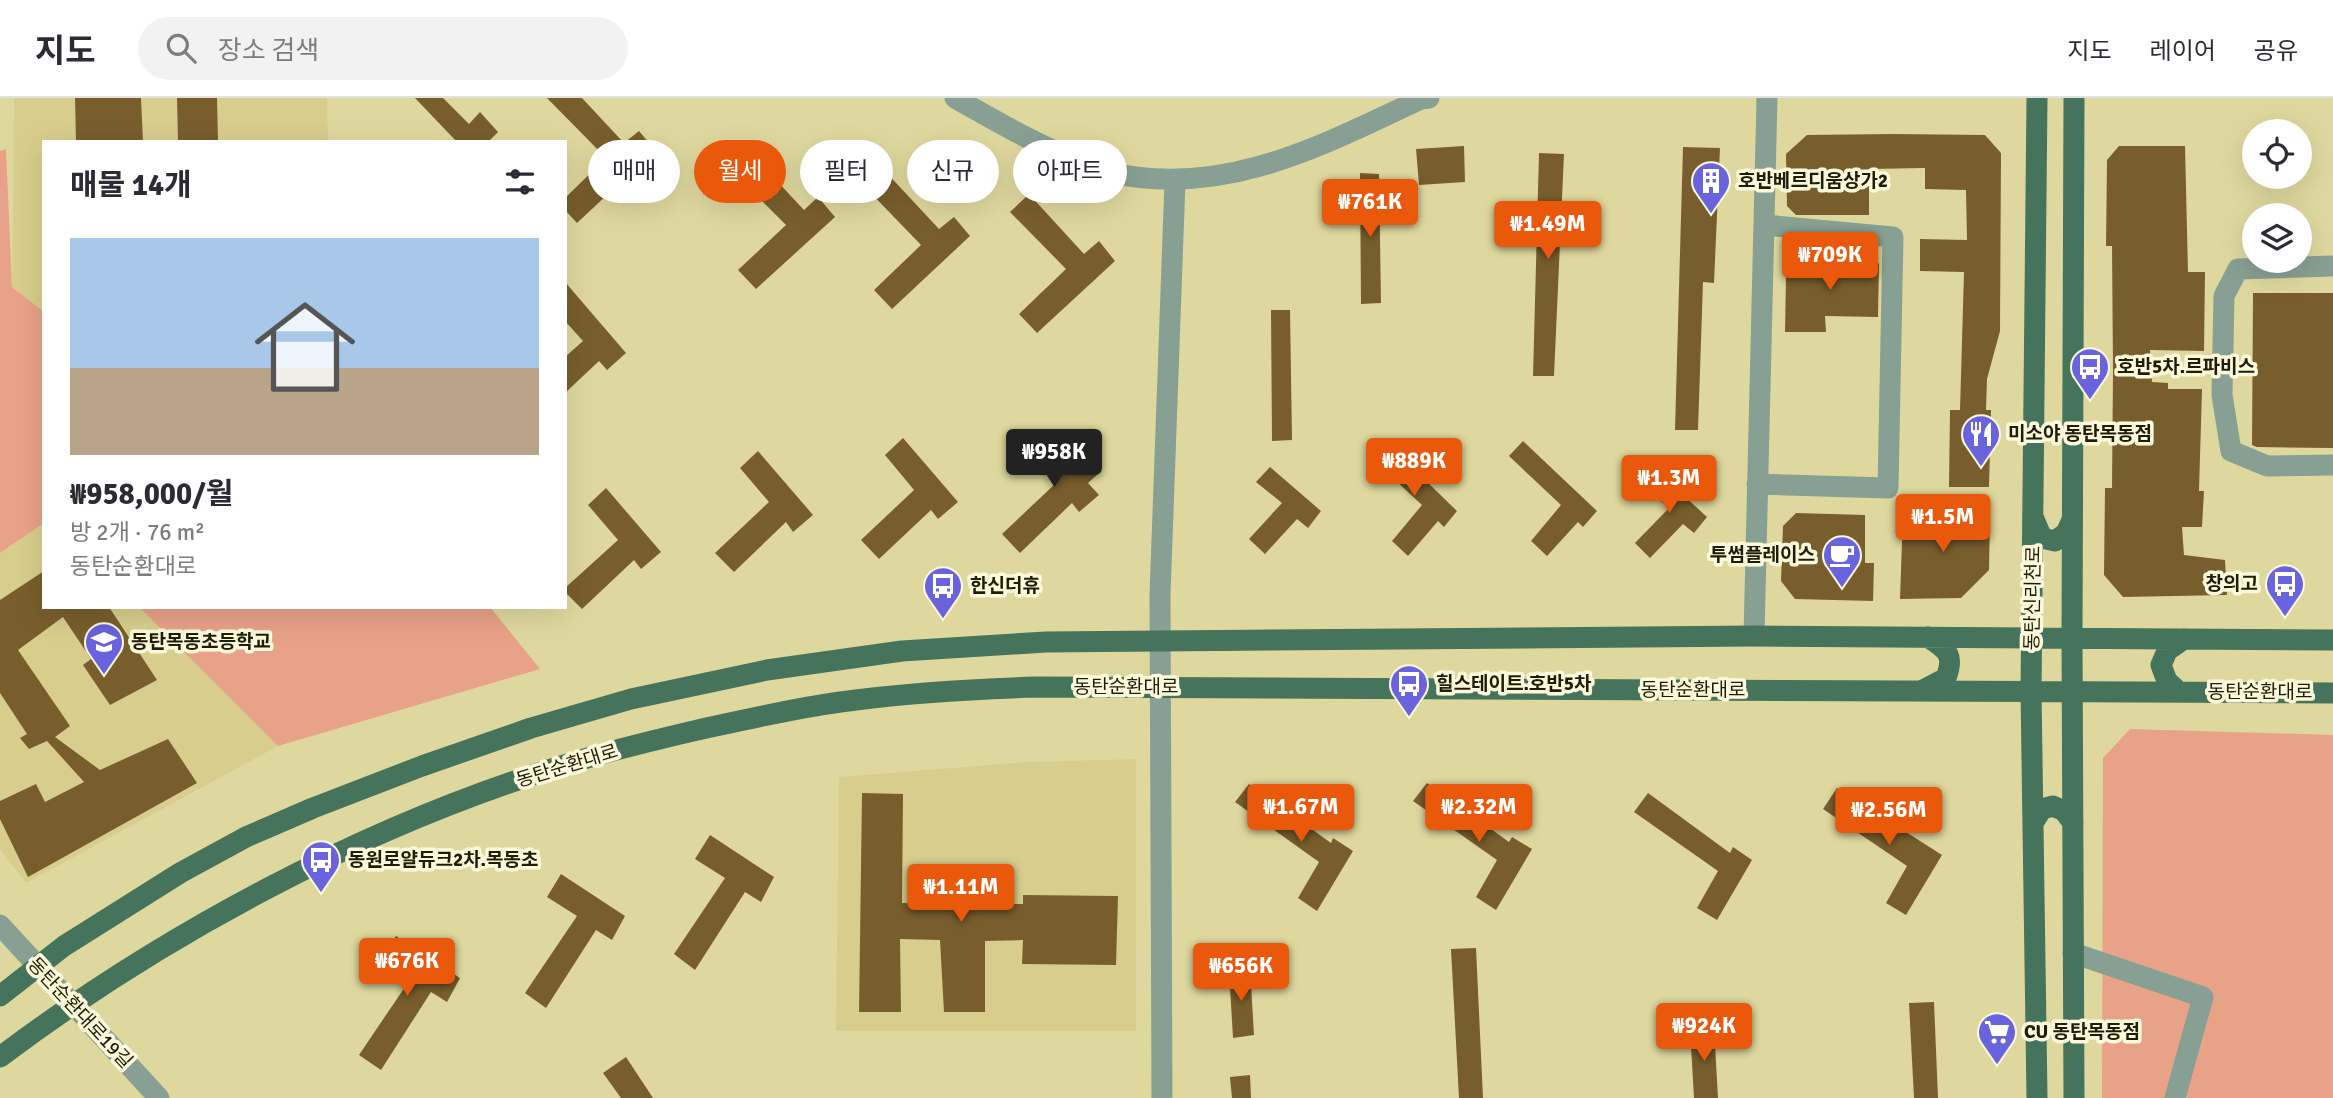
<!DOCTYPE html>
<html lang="ko">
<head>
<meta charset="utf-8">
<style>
  :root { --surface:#fff; --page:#f2f2f3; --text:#2b2b33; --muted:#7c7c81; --line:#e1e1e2; --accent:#ea580c }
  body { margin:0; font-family:Signika,"Noto Sans KR",sans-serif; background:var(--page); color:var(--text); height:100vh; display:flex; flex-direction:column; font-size:26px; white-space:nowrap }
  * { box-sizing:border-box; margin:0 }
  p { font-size:23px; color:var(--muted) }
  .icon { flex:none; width:38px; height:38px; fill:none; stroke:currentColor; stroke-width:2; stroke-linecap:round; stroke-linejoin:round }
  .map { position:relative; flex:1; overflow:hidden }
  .drawer { position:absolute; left:42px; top:42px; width:525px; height:469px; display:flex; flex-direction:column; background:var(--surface); border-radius:0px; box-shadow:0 7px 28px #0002 }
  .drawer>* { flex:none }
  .hud { position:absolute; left:588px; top:42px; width:665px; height:63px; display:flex; gap:14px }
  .fabs { position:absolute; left:2242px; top:21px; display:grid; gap:14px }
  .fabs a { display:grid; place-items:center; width:70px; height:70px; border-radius:50%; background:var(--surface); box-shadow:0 7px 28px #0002; font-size:35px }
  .price { position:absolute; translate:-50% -60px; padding:0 16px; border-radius:7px; background:var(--accent); color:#fff; font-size:23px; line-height:46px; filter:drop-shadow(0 2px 4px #0008) }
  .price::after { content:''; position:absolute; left:50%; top:42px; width:21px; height:16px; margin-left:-10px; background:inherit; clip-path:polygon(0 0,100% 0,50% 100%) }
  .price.on { background:#222; color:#fff }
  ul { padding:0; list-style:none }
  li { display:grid; align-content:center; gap:14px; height:371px; padding:0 28px }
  li span { display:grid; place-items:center; height:217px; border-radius:0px; color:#555 }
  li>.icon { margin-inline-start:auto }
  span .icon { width:126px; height:126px; fill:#fffc; stroke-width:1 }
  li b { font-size:30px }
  h2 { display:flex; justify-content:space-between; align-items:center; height:84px; padding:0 28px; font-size:30px }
  .chip { padding:0 24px; border-radius:32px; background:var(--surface); box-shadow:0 7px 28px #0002; font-size:24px; line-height:63px }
  .chip.on { background:var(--accent); color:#fff }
  header { display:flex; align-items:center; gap:42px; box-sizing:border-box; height:98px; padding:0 35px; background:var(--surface); border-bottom:2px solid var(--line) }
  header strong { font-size:33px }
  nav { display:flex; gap:38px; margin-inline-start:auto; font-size:24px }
  .search { width:490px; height:63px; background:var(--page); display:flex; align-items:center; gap:18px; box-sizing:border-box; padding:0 24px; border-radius:38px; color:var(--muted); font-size:26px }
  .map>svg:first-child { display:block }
  .built { fill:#d7ce8d }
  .green { fill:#e8a288 }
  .building { fill:#795e2d }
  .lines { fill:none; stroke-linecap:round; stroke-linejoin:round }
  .minor { stroke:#88a093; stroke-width:21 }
  .major { stroke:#45735c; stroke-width:21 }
  .labels { text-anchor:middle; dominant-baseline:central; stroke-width:7; stroke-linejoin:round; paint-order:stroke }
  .poi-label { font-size:19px; font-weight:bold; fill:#201d06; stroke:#fbf8db; text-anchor:start }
  .street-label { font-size:19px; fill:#201d06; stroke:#fbf8db }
</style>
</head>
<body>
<header>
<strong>지도</strong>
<div class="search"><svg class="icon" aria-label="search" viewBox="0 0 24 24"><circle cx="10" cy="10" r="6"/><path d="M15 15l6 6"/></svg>장소 검색</div>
<nav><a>지도</a><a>레이어</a><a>공유</a></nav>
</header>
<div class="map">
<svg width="2333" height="1000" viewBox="0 0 2333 1000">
  <rect width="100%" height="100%" fill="#dfd89e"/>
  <path class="built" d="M14,0H327L328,44H44V214L12,189Z
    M44,425V509H139L278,648L26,785L0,751V455Z
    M1136,661V933H836L839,679L1028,664Z"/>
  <path class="green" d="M6,51L12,189L44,214V425L0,455V53Z
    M139,509H490L540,571L278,648Z
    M2130,631L2333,637V1000H2102L2103,660Z"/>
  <path class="building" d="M75,0H141L143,44H76Z
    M177,0H217L218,44H178Z
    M415,0H443L469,26L480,14L498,34L488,44H457Z
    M547,0H582L624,45L639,33L655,52L577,125L565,112V100L606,60Z
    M1893,36L1985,37L2001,55L2000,233L1987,281L1986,312H1991L1989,389H1949L1950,312H1960L1964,174L1920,173V141L1967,142L1966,92L1925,91V70L1869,71V117H1796L1787,108L1786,56L1807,37Z
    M1464,48L1465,84L1419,87L1416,51Z
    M2119,48H2185L2188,174H2205L2204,253L2150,252L2152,284L2168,285V291H2202L2199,393H2204L2202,429H2182L2184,457L2225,462L2227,497L2123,499L2104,477L2105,390H2112L2113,272L2112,148H2106L2107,62Z
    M1683,49L1720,50L1714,185L1703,184L1698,332H1675Z
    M748,52L804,112L818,99L835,119L756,191L738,172L786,127L729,70Z
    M1539,55L1564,56L1554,278H1533Z
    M884,72L939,131L954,119L970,138L892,211L874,192L921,147L865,89Z
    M1360,75L1379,76L1381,205L1361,206Z
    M1029,96L1084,156L1099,143L1115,163L1037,235L1019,216L1066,171L1010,114Z
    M1801,160H1873L1879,166L1878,219L1825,218L1826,234H1785L1786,177Z
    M565,184L626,255L607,272L599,263L565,295V259L583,243L565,223Z
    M2253,195H2333V350L2257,349L2252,347Z
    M1271,212H1290L1292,342L1272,343Z
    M1045,334L1057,348L1066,339L1098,376L1088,385L1099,397L1079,414L1072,405L1020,455L1002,436L1056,385L1026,351Z
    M903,340L958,404L938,421L931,412L879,461L861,442L914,392L885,357Z
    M1384,342L1457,413L1444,429L1438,423L1408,458L1392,443L1422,407L1369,358Z
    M1523,343L1597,413L1583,429L1578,424L1547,458L1531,443L1561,407L1509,358Z
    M758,353L813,417L793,434L786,424L734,474L715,455L769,404L740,370Z
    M1270,369L1321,413L1308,430L1297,421L1265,456L1249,441L1282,405L1256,384Z
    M1657,373L1707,419L1694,435L1683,426L1650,460L1635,445L1669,410L1643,388Z
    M606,390L661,454L641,471L634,462L582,511L565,494V490L618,442L588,407Z
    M1796,415L1865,417V465H1874L1873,503L1795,501L1781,483L1783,428Z
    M1903,415L1990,416L1989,472L1961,500L1900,501Z
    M44,473V509H109L157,582L110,607L83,567L91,561L63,519L18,552L70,628L55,639L100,672L168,641L197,685L28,779L0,721V703L36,686L45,704L84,684L47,643L29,651L20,640L27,636L0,595V502Z
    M1427,685L1509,744L1512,739L1532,751L1496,812L1476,799L1497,762L1413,703Z
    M1249,686L1331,745L1333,740L1353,753L1317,813L1298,800L1319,764L1235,704Z
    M1837,690L1942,757L1906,817L1886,805L1907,768L1823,711Z
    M862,695L903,696L902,805L1023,806V797L1118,798L1116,867L1022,866L1023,842L985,843V914H944L940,842L900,841L901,914H859Z
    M1648,695L1730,755L1733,749L1752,762L1717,822L1697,810L1718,773L1634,714Z
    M710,737L774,779L761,804L745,794L695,872L674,856L725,780L695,761Z
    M561,776L625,818L612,842L596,832L546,910L525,895L577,818L547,799Z
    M396,838L460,880L447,904L431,894L381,972L359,957L411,880L381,861Z
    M1476,850L1483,1000H1459L1451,851Z
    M1250,870L1254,937L1233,940L1229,872Z
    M1934,904L1938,1000H1914L1909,905Z
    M1714,929L1718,1000H1694L1690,931Z
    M626,959L653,1000H621L603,975Z
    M1250,977L1251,1000H1232L1230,979Z"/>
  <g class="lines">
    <path class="minor" d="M955,0C996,23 1035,46 1078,63C1088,67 1098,72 1108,74C1222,101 1321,48 1421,1L1429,0
      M2333,168L2238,171L2224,198L2222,297L2231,353L2267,368L2333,367
      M1757,386L1888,390L1893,139L1765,127
      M1754,538L1767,0
      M0,827L159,1000
      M2073,855L2203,899L2175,1000
      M1162,1000L1160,497L1175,83"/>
    <path class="major" d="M2037,0L2031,593L2037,1000
      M2074,0L2072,539L2074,1000
      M2034,421L2042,440L2055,443L2066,435L2072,422
      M1923,592L1946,580C1955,556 1947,552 1928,539
      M2179,594L2167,583L2161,567L2167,553L2184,541
      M2033,725L2042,711L2053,708L2064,713L2073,725
      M0,898L64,848L180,775L246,739L313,710L422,668L531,630L631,601L767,572L902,553L1046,544L1754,538L2333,542
      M0,959C164,836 365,728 561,668C607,653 655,642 702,631C753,620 805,608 856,602C916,594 976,591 1036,589L2333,595"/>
  </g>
  <defs>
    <symbol id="building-pin" viewBox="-11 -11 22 30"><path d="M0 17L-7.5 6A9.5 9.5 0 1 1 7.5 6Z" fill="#6963dd" stroke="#fbf8db"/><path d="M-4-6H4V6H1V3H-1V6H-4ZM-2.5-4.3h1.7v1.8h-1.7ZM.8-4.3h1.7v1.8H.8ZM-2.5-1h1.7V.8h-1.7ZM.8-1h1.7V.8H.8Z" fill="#fff"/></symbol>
    <symbol id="bus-pin" viewBox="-11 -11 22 30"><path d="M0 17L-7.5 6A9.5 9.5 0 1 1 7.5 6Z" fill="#6963dd" stroke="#fbf8db"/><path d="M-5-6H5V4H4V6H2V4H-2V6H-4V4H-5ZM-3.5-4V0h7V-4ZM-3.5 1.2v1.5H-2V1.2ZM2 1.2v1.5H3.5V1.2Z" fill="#fff"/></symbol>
    <symbol id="restaurant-pin" viewBox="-11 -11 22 30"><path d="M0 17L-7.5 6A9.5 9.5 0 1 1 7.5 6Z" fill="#6963dd" stroke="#fbf8db"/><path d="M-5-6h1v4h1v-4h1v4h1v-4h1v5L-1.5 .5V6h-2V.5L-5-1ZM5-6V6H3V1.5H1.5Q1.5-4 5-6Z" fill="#fff"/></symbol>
    <symbol id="cafe-pin" viewBox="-11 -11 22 30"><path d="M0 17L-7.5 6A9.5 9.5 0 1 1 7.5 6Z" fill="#6963dd" stroke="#fbf8db"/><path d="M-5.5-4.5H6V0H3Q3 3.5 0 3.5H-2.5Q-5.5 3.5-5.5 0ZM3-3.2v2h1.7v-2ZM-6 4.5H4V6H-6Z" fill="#fff"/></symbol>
    <symbol id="school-pin" viewBox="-11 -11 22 30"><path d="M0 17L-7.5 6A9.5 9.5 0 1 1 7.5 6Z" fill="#6963dd" stroke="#fbf8db"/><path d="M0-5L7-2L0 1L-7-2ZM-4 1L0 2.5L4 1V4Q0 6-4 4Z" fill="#fff"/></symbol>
    <symbol id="supermarket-pin" viewBox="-11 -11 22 30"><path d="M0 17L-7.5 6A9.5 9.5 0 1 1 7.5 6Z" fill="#6963dd" stroke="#fbf8db"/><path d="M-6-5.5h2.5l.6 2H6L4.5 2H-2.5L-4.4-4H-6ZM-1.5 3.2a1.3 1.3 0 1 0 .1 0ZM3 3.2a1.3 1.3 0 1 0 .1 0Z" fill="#fff"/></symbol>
  </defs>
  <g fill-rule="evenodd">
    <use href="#building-pin" x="1689" y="61" width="44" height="60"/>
    <use href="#bus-pin" x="2068" y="247" width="44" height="60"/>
    <use href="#restaurant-pin" x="1959" y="314" width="44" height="60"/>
    <use href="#cafe-pin" x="1820" y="435" width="44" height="60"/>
    <use href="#bus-pin" x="2263" y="464" width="44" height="60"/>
    <use href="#bus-pin" x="921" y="466" width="44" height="60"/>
    <use href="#school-pin" x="82" y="522" width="44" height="60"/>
    <use href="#bus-pin" x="1387" y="564" width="44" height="60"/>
    <use href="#bus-pin" x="299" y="740" width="44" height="60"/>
    <use href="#supermarket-pin" x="1975" y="912" width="44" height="60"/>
  </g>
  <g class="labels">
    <g class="poi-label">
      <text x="1738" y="83">호반베르디움상가2</text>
      <text x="2117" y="269">호반5차.르파비스</text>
      <text x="2008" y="336">미소야 동탄목동점</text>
      <text x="1815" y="457" text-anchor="end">투썸플레이스</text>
      <text x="2258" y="486" text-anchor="end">창의고</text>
      <text x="970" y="488">한신더휴</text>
      <text x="131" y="544">동탄목동초등학교</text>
      <text x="1436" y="586">힐스테이트.호반5차</text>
      <text x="348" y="762">동원로얄듀크2차.목동초</text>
      <text x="2024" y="934">CU 동탄목동점</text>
    </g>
    <g class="street-label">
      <text transform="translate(2033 500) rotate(-89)">동탄신리천로</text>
      <text x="1126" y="589">동탄순환대로</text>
      <text x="1693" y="592">동탄순환대로</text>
      <text x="2260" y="594">동탄순환대로</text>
      <text transform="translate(567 668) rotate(-17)">동탄순환대로</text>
      <text transform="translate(80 915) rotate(47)">동탄순환대로19길</text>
    </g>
  </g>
</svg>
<div class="fabs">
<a><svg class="icon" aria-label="locate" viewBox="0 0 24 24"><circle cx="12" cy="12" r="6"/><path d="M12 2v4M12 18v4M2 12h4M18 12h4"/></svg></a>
<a><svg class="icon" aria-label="layers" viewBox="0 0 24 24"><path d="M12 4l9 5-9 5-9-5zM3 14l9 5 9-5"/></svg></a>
</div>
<b class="price" style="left:1370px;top:141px">₩761K</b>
<b class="price" style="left:1548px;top:163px">₩1.49M</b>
<b class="price" style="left:1830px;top:194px">₩709K</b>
<b class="price on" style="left:1054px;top:391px">₩958K</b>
<b class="price" style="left:1414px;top:400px">₩889K</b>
<b class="price" style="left:1669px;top:417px">₩1.3M</b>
<b class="price" style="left:1943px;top:456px">₩1.5M</b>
<b class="price" style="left:1301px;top:746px">₩1.67M</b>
<b class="price" style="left:1479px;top:746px">₩2.32M</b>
<b class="price" style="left:1889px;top:749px">₩2.56M</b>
<b class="price" style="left:961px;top:826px">₩1.11M</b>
<b class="price" style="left:407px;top:900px">₩676K</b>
<b class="price" style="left:1241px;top:905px">₩656K</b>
<b class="price" style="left:1704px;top:965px">₩924K</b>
<div class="hud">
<a class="chip">매매</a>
<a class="chip on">월세</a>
<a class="chip">필터</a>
<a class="chip">신규</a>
<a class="chip">아파트</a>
</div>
<section class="drawer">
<h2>매물 14개<svg class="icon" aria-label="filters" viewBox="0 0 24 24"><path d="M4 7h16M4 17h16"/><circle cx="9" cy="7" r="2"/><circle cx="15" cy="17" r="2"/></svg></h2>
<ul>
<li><span style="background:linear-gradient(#a9c7e8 60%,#b9a48a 0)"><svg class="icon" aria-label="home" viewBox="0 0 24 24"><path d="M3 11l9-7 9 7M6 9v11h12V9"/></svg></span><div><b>₩958,000/월</b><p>방 2개 · 76 m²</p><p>동탄순환대로</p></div></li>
</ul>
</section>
</div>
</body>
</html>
